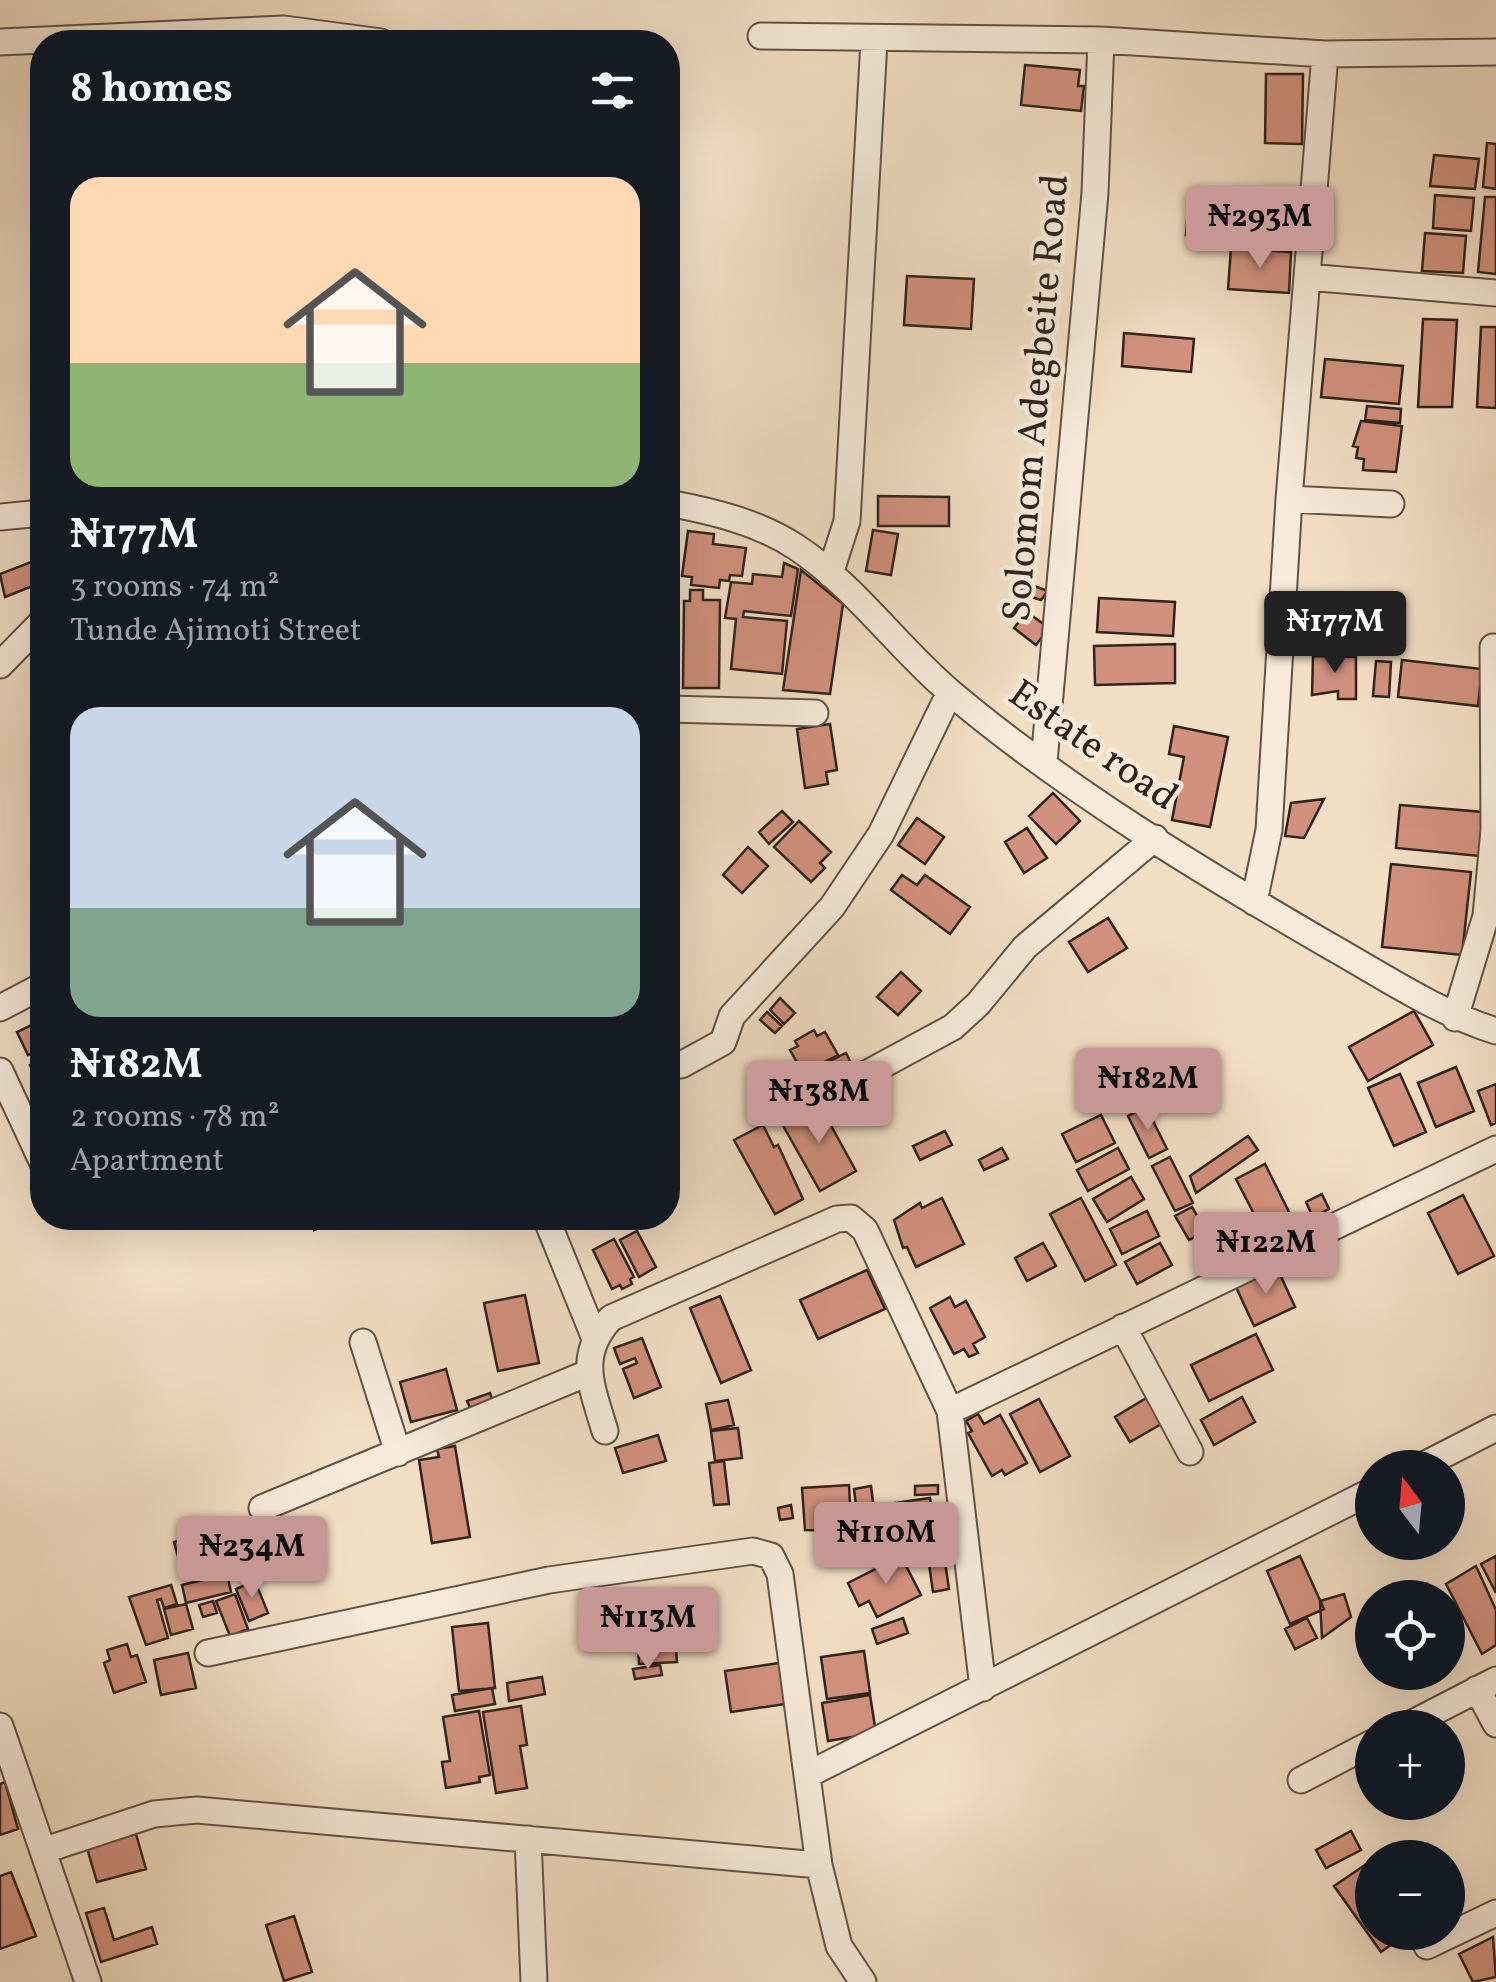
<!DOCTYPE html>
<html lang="en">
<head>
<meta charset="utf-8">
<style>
  :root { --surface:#171b24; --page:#20242c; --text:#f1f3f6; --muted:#9ea1a6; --accent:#c59692 }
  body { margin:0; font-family:Vollkorn,serif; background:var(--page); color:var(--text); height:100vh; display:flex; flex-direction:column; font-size:38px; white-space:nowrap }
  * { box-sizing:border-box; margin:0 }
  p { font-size:32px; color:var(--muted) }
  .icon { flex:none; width:55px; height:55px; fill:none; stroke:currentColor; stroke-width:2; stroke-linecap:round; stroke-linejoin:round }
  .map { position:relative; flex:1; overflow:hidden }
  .side { position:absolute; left:30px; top:30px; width:650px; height:1200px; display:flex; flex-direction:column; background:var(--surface); border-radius:40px; box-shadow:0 10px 40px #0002 }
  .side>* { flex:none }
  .needle { width:65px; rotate:344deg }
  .buttons { position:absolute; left:1355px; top:1450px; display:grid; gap:20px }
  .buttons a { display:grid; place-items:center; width:110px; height:110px; border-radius:50%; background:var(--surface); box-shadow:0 10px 40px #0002; font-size:50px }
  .price { position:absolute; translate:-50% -85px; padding:0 22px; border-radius:10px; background:var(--accent); color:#111; font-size:32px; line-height:65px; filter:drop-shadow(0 2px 5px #0008) }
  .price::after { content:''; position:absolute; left:50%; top:60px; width:30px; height:22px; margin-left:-15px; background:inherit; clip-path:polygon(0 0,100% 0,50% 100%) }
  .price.on { background:#222; color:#fff }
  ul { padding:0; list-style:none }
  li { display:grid; align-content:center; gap:20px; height:530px; padding:0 40px }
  li span { display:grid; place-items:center; height:310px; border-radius:30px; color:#555 }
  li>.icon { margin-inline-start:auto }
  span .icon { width:180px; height:180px; fill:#fffc; stroke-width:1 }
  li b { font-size:42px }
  h2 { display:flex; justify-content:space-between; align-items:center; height:120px; padding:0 40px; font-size:42px }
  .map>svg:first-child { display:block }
  .building { fill:#d2917e; stroke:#2f231c; stroke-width:2.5 }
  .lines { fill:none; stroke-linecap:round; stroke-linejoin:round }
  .minor-casing { stroke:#605246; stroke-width:29 }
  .minor { stroke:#f7ead9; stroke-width:25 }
  .labels { text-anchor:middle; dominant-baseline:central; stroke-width:9; stroke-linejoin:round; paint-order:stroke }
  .street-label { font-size:40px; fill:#2f231c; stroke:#f7ead9 }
</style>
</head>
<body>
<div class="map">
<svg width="1496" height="1982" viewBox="0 0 1496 1982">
  <rect width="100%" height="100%" fill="#f2dec4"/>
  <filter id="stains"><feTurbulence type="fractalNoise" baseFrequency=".002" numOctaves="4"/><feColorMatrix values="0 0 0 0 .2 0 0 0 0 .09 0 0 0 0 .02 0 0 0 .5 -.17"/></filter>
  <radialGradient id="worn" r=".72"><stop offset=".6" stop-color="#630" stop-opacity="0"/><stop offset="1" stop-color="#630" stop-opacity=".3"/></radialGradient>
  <path class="building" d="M1025,65L1080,70L1078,86H1084L1081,111L1021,105Z
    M1266,74H1303L1302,144L1265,143Z
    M1487,143L1496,144V189L1483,187Z
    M1434,155L1479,159L1475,189L1430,186Z
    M1189,194L1209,195L1207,236L1186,235Z
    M1435,195L1474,198L1471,231L1433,228Z
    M1485,197H1496V274L1478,272Z
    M1425,233L1466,236L1463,273L1422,271Z
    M1231,248L1291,252L1289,293L1228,289Z
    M907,276L974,279L971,329L904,325Z
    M1423,319L1457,320L1452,407H1418Z
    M1481,327H1496V408L1477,407Z
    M1124,333L1194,339L1191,372L1122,366Z
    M1325,359L1403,366L1399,404L1321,397Z
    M1367,406L1401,409L1400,423L1365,420Z
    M1361,421L1402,426L1396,472L1363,470L1364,459L1356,458L1358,447L1353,446Z
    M878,496L949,497V526H878Z
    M873,530L898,534L891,575L866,571Z
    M688,531L714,534L713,544L746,548L742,576L730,575L729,581L720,580L719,588L691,585L692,577L682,576Z
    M31,562L40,583L5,597L0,574Z
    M784,563L798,569L791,616L744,611L743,617L787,621L782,674L731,669L736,619L725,618L731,582L752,584L753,574L782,577Z
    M801,570L843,604L830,694L783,690Z
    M1026,583L1048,591L1041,600L1019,593Z
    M690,590H703V600H720L719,688H683L684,601H690Z
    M1099,598L1175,602L1173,636L1097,632Z
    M1027,612L1049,628L1036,645L1014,628Z
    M1314,616H1363V643H1314Z
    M1175,644V683L1095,685L1094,646Z
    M1313,656L1356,657V699H1338V691L1312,695Z
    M1402,660L1482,669L1478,706L1398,697Z
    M1376,661L1391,662L1389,697L1373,696Z
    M830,724L837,770L826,772L828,784L805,788L797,729Z
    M1174,726L1228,737L1210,827L1172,820L1184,757L1169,754Z
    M1053,793L1080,821L1056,844L1029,816Z
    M1324,799L1304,838L1285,836L1291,803Z
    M1400,805L1483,812L1479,856L1396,848Z
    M782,811L793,822L769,844L759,832Z
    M917,818L944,837L925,864L898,845Z
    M799,821L831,852L820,863L825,868L811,882L774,847Z
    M1027,828L1047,858L1024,873L1005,842Z
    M748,847L768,866L742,893L723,875Z
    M1391,864L1471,872L1462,955L1382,947Z
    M902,875L917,885L925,875L970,907L950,934L891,890Z
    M1108,918L1127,948L1088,972L1069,942Z
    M901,972L921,991L898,1015L877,997Z
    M780,998L795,1013L784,1024L770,1010Z
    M1414,1011L1433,1045L1368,1081L1349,1047Z
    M767,1012L782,1026L775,1033L760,1020Z
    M42,1020V1048L28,1055L17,1032Z
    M814,1030L817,1036L825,1032L838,1055L803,1073L790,1050L798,1046L795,1041Z
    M846,1053L859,1079L816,1102L802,1075Z
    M42,1059V1090L30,1065Z
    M1456,1067L1474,1111L1436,1127L1418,1083Z
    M1400,1074L1426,1132L1394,1146L1368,1088Z
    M1496,1084V1123L1491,1125L1478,1091Z
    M818,1102L856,1171L820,1191L781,1122Z
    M1146,1107L1167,1149L1149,1158L1128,1116Z
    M1101,1115L1115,1143L1076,1162L1062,1134Z
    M763,1125L774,1147L778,1145L803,1199L775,1214L734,1140Z
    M945,1131L952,1145L920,1160L913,1146Z
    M1248,1136L1258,1150L1196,1193L1190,1176Z
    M1002,1148L1008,1159L984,1170L979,1160Z
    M1118,1148L1129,1169L1088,1191L1077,1170Z
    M1170,1157L1193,1203L1175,1211L1152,1166Z
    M1265,1164L1294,1222L1225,1256L1214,1234L1254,1214L1236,1179Z
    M1131,1177L1144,1199L1107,1222L1093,1199Z
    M1322,1194L1329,1209L1313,1217L1306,1202Z
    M1463,1195L1494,1256L1458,1274L1428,1213Z
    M942,1198L964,1244L916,1267L907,1247L903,1248L894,1220L920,1203L922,1208Z
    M1081,1198L1116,1265L1085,1281L1050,1214Z
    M1192,1207L1206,1231L1189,1240L1175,1216Z
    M1147,1211L1159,1236L1122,1254L1110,1229Z
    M309,1218H336L337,1220L314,1230Z
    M637,1231L656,1267L639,1277L620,1240Z
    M614,1239L634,1277L630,1279L632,1284L622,1289L620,1285L612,1289L593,1250Z
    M1043,1243L1056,1266L1027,1281L1015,1258Z
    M1160,1243L1172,1265L1137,1284L1125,1262Z
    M1277,1268L1295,1307L1254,1326L1236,1287Z
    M867,1270L885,1309L818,1339L800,1300Z
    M525,1295L539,1363L498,1371L484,1303Z
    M720,1296L751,1370L721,1383L690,1308Z
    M950,1297L955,1307L966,1301L985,1337L973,1344L978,1353L969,1357L964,1349L954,1354L930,1308Z
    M1256,1334L1273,1370L1209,1401L1191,1365Z
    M642,1338L661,1387L634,1398L623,1369L637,1363L635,1358L620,1364L614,1348Z
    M446,1369L457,1410L411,1422L400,1382Z
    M490,1393L493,1402L471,1410L467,1401Z
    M1148,1397L1163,1423L1130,1442L1115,1417Z
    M1242,1397L1255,1422L1214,1445L1201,1420Z
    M1039,1399L1070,1456L1040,1472L1010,1414Z
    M728,1400L734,1425L711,1430L706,1404Z
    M978,1414L984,1424L1000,1415L1027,1463L1005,1475L1002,1470L992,1476L968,1433L972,1431L966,1421Z
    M738,1428L742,1458L715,1461L711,1431Z
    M658,1435L666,1461L623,1473L615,1448Z
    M455,1446L470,1537L432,1543L419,1460L439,1457L437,1449Z
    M724,1461L729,1504L714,1505L709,1463Z
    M849,1485L851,1523L841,1524L842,1531L805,1530L802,1488Z
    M938,1485V1494L915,1495V1486Z
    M871,1486L879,1550L862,1553L854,1489Z
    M930,1498L935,1536L886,1544L881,1505Z
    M791,1505L793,1518L780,1520L778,1508Z
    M208,1532L218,1569L184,1578L174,1542Z
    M943,1548L949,1589L933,1592L927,1550Z
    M901,1556L921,1595L877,1617L869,1601L859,1606L848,1583Z
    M1300,1556L1324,1609L1290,1624L1267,1571Z
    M1496,1556V1593L1481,1564Z
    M1476,1566L1496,1610V1645L1482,1654L1446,1584Z
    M227,1574L231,1592L186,1603L182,1585Z
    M255,1581L268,1613L249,1621L236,1589Z
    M171,1585L177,1604L164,1608L161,1599L157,1600L168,1638L146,1645L129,1597Z
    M235,1594L248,1629L230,1636L216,1601Z
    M1344,1594L1351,1617L1322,1638L1320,1601Z
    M213,1601L217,1613L203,1617L199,1605Z
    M186,1604L193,1629L171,1635L164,1609Z
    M903,1618L908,1633L877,1644L872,1629Z
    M1307,1618L1317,1638L1295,1649L1285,1629Z
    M674,1620L677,1662L639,1664L637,1622Z
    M488,1623L495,1688L459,1691L452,1627Z
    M127,1644L131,1657L137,1655L146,1682L114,1693L104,1663L110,1660L107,1650Z
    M864,1651L870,1693L827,1699L821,1657Z
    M188,1653L196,1688L161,1695L154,1660Z
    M779,1663L785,1704L731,1712L725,1671Z
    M660,1665L662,1675L635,1679L633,1669Z
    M542,1677L545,1694L509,1701L507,1683Z
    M492,1688L495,1704L455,1711L452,1695Z
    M870,1695L876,1733L828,1741L822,1703Z
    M521,1706L527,1745L520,1746L527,1788L496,1793L483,1712Z
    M479,1711L490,1775L479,1777L480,1782L446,1788L442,1762L450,1761L443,1717Z
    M5,1782L18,1829L0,1835V1784Z
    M1351,1831L1361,1850L1326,1868L1316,1850Z
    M136,1834L146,1869L97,1882L87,1848Z
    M1365,1865L1372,1875V1932H1409L1381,1952L1334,1886Z
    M11,1872L36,1936L0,1949V1876Z
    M104,1908L114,1940L152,1927L157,1944L101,1962L86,1913Z
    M294,1916L312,1972L284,1981L266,1925Z
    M1493,1937L1496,1977L1473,1982L1459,1954Z"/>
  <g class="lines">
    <defs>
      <path id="minor" d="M761,36L1101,40L1325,54L1496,52
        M0,42L284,29L381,42
        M1307,277L1496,293
        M1289,499L1391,504
        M668,503C711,511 758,522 796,547C855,586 897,647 950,692C1065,789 1199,870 1328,945C1383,976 1436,1012 1496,1031
        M0,517L42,513
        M830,574L847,521L874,41
        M0,665L42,622
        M668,709L815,713
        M1044,762L1095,193L1101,40
        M1254,902L1269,830L1289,499L1325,54
        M0,1008L42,986
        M1455,1018L1486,916L1494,830L1493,647
        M681,1065L723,1042L732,1016L832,907L881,834L950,692
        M0,1071L42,1161
        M866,1074L953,1027L978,1004L1025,947L1155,838
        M546,1218L594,1336
        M1123,1327L1190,1452
        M363,1342L398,1453
        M950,1411L1496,1149
        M605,1431C592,1387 576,1355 611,1318L837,1219L851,1218L865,1230L950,1411L983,1688
        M1418,1468L1496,1428
        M262,1508L588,1373
        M208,1653L549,1580L753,1551L771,1556L780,1574L819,1865L839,1946L863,1982
        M1477,1689L1496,1724
        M0,1726L88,1982
        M1403,1728L1496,1680
        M809,1774L1372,1491
        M1301,1780L1372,1743
        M528,1839L534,1982
        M45,1850L154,1814L197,1810L819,1865
        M1427,1946L1496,1913"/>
    </defs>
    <use href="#minor" class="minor-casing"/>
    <use href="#minor" class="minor"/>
  </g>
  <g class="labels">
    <g class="street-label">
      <text transform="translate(1038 398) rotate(-85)">Solomom Adegbeite Road</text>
      <text transform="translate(1092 747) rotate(35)">Estate road</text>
    </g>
  </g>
  <rect width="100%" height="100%" filter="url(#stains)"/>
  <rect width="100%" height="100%" fill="url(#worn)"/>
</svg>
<div class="buttons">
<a><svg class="needle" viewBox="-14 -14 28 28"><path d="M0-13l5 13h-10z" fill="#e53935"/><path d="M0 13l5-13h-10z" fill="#9ea1a6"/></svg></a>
<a><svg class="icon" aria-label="locate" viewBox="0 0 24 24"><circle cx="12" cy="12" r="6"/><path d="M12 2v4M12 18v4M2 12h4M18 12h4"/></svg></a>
<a>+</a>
<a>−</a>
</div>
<b class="price" style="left:1260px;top:271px">₦293M</b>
<b class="price on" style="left:1335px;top:676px">₦177M</b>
<b class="price" style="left:1148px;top:1133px">₦182M</b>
<b class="price" style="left:819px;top:1146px">₦138M</b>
<b class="price" style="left:1266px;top:1297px">₦122M</b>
<b class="price" style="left:886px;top:1587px">₦110M</b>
<b class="price" style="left:252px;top:1601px">₦234M</b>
<b class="price" style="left:648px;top:1672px">₦113M</b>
<section class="side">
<h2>8 homes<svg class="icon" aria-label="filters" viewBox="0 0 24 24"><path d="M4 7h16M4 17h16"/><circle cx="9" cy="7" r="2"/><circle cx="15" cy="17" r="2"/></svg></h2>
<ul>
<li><span style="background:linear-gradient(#ffd9b3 60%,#8fb573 0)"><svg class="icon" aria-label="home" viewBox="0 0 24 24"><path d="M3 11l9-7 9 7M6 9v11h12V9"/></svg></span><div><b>₦177M</b><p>3 rooms · 74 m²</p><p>Tunde Ajimoti Street</p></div></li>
<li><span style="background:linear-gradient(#c9d6e8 65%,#7fa58c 0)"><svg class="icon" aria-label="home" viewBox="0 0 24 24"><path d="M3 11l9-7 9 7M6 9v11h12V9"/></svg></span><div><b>₦182M</b><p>2 rooms · 78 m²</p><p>Apartment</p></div></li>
</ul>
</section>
</div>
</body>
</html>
